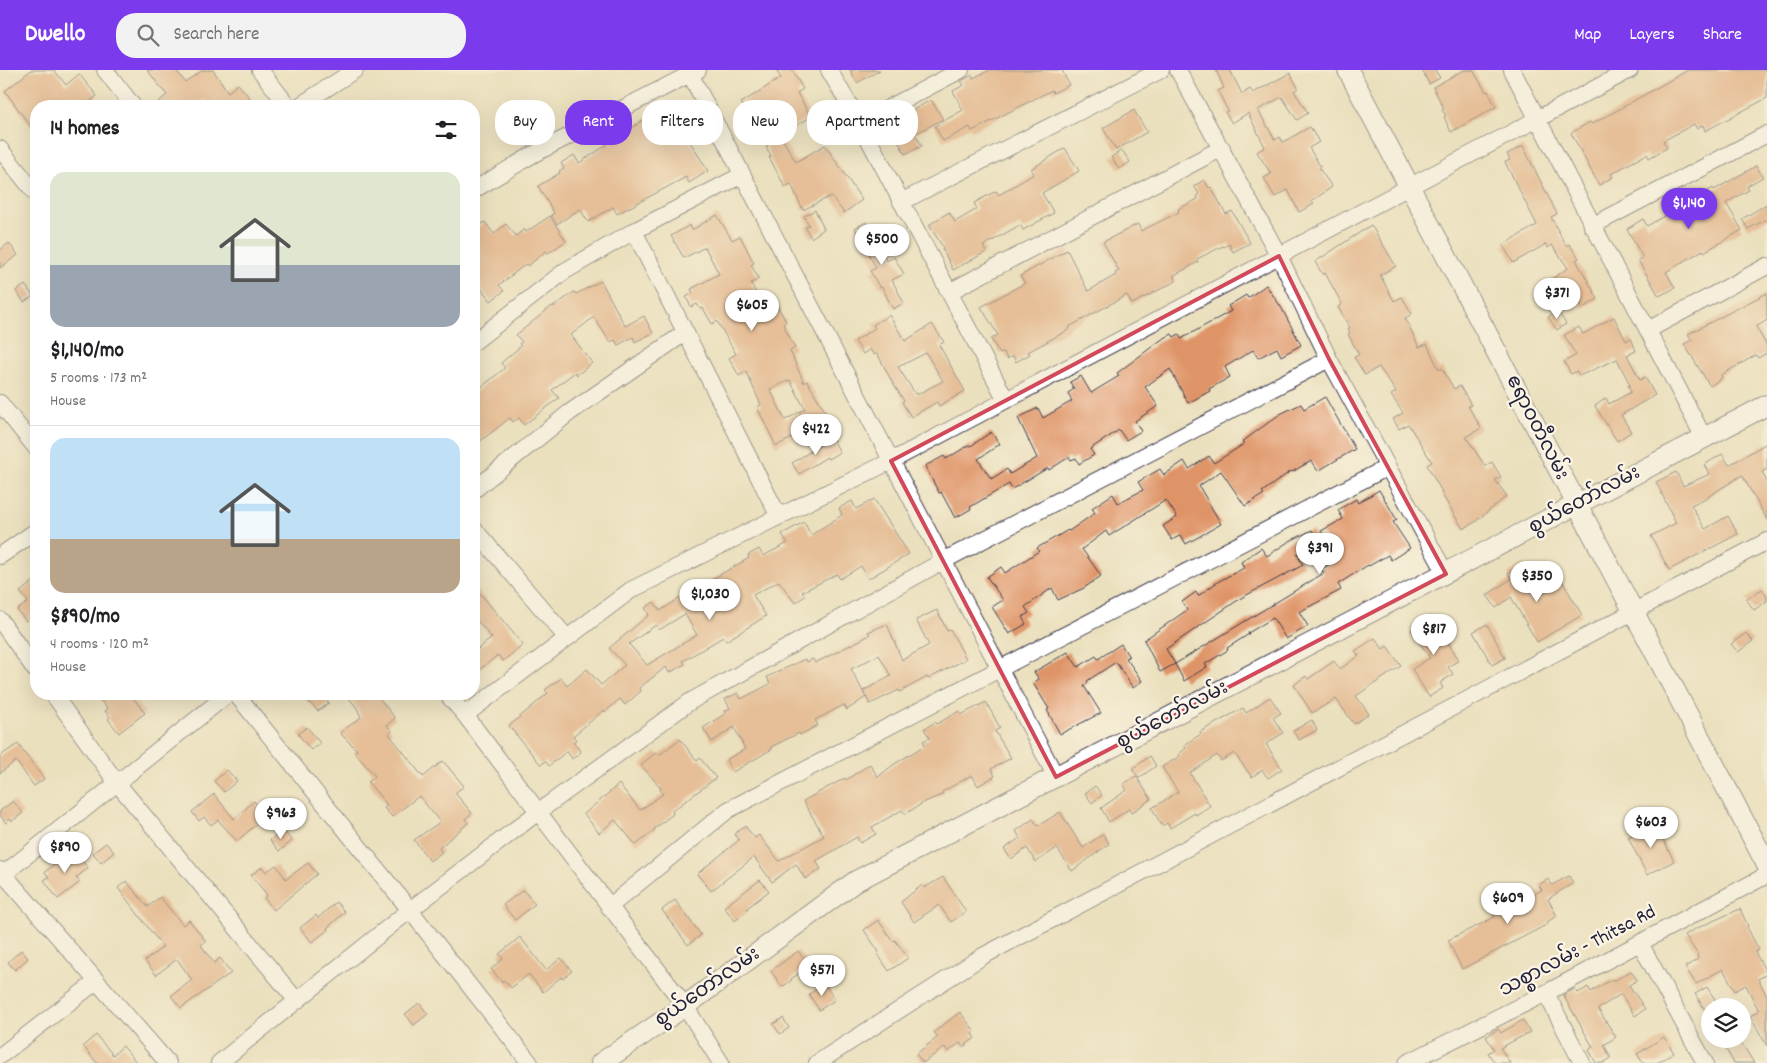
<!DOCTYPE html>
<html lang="en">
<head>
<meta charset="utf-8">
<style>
  :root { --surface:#fff; --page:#f2f2f2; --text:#202124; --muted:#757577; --line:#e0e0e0; --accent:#7c3aed }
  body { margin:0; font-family:Dekko,"Noto Sans Myanmar",sans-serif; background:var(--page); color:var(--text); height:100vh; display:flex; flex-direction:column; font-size:19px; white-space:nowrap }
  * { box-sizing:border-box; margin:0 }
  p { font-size:16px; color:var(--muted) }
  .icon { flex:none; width:28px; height:28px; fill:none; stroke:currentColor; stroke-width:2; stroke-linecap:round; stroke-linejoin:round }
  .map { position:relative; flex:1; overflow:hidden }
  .drawer { position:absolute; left:30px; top:30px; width:450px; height:600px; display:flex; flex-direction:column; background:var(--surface); border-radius:20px; box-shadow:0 5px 20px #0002 }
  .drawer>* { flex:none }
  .hud { position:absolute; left:495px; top:30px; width:475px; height:45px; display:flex; gap:10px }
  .tools { position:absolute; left:1701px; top:928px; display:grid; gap:10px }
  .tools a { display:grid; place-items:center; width:50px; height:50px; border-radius:50%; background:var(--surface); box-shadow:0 5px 20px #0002; font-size:25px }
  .price { position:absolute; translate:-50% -42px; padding:0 11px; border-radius:18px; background:#fff; color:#222; font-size:16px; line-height:32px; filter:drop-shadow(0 1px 2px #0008) }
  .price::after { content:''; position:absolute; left:50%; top:30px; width:15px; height:11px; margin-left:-8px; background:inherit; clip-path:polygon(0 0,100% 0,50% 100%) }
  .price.active { background:var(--accent); color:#fff }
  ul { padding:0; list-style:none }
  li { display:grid; align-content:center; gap:10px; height:265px; padding:0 20px }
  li+li { border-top:1px solid var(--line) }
  li span { display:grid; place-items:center; height:155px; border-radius:15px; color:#555 }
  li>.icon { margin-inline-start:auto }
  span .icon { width:90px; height:90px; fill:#fffc; stroke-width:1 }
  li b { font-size:21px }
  h2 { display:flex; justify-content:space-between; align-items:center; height:60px; padding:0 20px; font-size:21px }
  .chip { padding:0 18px; border-radius:20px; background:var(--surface); box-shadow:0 5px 20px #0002; font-size:18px; line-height:45px }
  .chip.active { background:var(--accent); color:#fff }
  header { display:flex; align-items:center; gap:30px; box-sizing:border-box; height:70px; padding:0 25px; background:var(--accent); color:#fff }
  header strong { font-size:24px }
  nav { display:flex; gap:28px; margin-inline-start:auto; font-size:18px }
  .search { width:350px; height:45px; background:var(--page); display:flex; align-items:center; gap:12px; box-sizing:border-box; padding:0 18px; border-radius:20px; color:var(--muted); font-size:19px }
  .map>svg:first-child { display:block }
  .building { fill:#df9467; fill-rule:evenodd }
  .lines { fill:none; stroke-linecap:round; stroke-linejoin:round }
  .minor-casing { stroke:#403e4f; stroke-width:18 }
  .tertiary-casing { stroke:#403e4f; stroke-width:22 }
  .minor { stroke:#fff; stroke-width:16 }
  .tertiary { stroke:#fff; stroke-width:20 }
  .marked { fill:none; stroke:#d1495b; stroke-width:4; stroke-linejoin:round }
  .labels { text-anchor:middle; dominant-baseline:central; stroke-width:4.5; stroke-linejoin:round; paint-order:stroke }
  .street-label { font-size:20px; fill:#22223b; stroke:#fcf5e5 }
</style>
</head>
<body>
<header>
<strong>Dwello</strong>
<div class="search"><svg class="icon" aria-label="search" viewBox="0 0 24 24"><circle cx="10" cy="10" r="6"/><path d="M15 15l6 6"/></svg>Search here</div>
<nav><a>Map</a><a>Layers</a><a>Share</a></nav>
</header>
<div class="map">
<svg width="1767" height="993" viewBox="0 0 1767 993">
  <rect width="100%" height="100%" fill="#fcf5e5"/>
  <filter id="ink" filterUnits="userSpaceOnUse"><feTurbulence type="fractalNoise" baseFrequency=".02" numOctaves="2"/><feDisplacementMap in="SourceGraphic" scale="10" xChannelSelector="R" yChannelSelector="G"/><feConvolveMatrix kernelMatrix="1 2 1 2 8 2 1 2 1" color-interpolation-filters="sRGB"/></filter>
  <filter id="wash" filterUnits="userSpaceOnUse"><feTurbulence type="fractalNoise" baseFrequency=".0096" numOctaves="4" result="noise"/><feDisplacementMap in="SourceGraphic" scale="20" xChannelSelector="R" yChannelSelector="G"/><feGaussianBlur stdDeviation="1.12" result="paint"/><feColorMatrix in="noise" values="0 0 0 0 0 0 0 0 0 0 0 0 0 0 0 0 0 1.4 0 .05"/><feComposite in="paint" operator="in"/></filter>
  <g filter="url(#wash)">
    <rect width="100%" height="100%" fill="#ebe0be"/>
    <g id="blocks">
      <path class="building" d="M31,0H54L66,15L79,4L97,26L84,36H36V64L5,21Z
        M147,0H176L185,12L203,0H213L228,22L238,14L251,29L242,36H210L205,29L196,36H153L167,25Z
        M776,0H792L803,19L797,23L811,47L780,65L796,92L825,75L862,130L844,143L831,126L803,140L791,114L785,117L769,87L771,86L766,77L768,76L751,52L753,51L741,33L781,8Z
        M850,0H880L857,13Z
        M990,0H1062L1069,15L1053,23L1052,20L972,61L970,57L943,71L935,56L963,40L953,21L964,15L961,11L967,8L972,5L973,8Z
        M1216,0H1230L1242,24L1250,19L1253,23L1290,3L1298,18L1294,21L1308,43L1297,50L1282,27L1258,40L1275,70L1280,67L1283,72L1310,57L1319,72L1309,78L1321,97L1319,98L1332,117L1312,131L1314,134L1299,142L1288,120L1275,127L1264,108L1271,104L1257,82L1265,77L1248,43L1232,53L1225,42L1228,41L1218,21L1224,18Z
        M1422,0H1435L1440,8L1429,14Z
        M1464,0H1473L1486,22L1488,21L1496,37L1451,62L1444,47L1446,46L1442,40L1444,39L1433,17Z
        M1688,0H1767V28L1705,61L1703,55L1697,59L1694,54L1663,71L1667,78L1649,88L1647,84L1611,104L1613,107L1599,115L1571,63L1590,52L1592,54L1616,41Z
        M931,30L943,49L915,64L922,76L905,84L890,56L896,53L895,50Z
        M665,39L673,54L681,50L687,61L684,62L708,101L689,113L686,107L617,144L613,137L588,152L580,139L557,154L551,145L554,143L538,116L560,103L559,101L564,98L561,93L574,85L579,93L607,75L604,70L613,64L616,69L643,50Z
        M1134,40L1147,62L1116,80L1103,58Z
        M1523,76L1557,144L1551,147L1566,176L1569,174L1579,188L1576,190L1598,229L1583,238L1572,221L1555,232L1543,215L1568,198L1552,175L1548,178L1546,174L1513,193L1503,175L1537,155L1505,92L1510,90L1507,84Z
        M1065,78L1079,101L1042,123L1054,143L1023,160L1020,155L983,176L986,182L953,200L942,178L943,177L929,155L949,142L955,152L977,139L974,133L996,121L999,125L1034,104L1031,99Z
        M1122,80L1130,92L1119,99L1111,87Z
        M1756,96L1763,107L1747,116L1749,120L1726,133L1742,160L1704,182L1703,180L1666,202L1675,218L1659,226L1638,190L1643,188L1627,159L1643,149L1647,156L1713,118L1714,120Z
        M1204,110L1209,118L1211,117L1226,144L1232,141L1250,173L1233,182L1229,174L1224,177L1223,176L1197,189L1198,192L1173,206L1176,211L1132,234L1127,225L1069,257L1070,259L1028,282L1030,284L1016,292L1013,286L1007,289L1004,282L1000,284L991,269L998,265L981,237L1025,213L1020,206L1067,180L1088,221L1116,205L1115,203L1119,201L1103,172L1138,154L1141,161L1179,142L1178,139L1198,129L1197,125L1199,124L1194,116Z
        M1767,134V149L1748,159L1742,149Z
        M815,140L824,159L811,168L805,157L809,155L804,146Z
        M717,145L732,170L740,166L754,193L751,195L759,209L751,213L764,240L776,233L786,252L783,254L795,278L790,281L804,313L807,311L830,349L776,376L757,337L761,335L746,301L739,306L729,288L736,284L717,251L712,254L703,238L700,239L697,234L691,237L686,227L693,223L691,219L719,204L705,177L684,188L671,166L690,155L692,160ZM790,310L805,339L785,350L770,319Z
        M550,146L566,171L548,183L546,181L528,196L526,194L499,215L504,221L491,231L474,210V160L485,152L494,164L506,154L516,166L524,159L526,162Z
        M866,152L887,191L894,187L904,204L892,210L904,233L893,239L882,217L880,218L870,201L876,198L855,158Z
        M1371,155L1396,196L1380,205L1394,231L1402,227L1412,244L1405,248L1419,277L1427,274L1439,300L1442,298L1454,319L1460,316L1471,335L1468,336L1481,358L1466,367L1485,396L1492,392L1501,407L1495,410L1507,426L1475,452L1463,459L1441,423L1442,422L1427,395L1432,392L1408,354L1399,359L1393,349L1403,343L1391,325L1396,322L1379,297L1365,305L1354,287L1359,285L1348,264L1350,263L1348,259L1350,258L1338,237L1342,234L1325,203L1323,205L1315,192Z
        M9,173L18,185L0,198V180Z
        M601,211L625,256L644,246L653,263L635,272L633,267L618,275L615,270L610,272L594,247L571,265L592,293L577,305L575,302L552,320L559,328L524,355L519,348L513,352L510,348L474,376V323L505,298L501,293L521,276L519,274L522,272L516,265L552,236L553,237L574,222L576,224Z
        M25,215L33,226L24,232L16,221Z
        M1266,215L1281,237L1301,275L1281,286L1277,278L1258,288L1253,280L1225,297L1230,307L1209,319L1210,321L1188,333L1170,299L1145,317L1158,336L1135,351L1141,361L1126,370L1119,360L1090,379L1094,385L1079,394L1076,388L1071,390L1069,387L1049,400L1048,398L1012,419L1009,414L970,437L971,439L955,448L941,422L939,423L925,396L944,386L946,389L969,375L971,376L991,362L1000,374L978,389L991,409L1007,399L1010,404L1037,388L1018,348L1038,338L1043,348L1072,331L1068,323L1074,319L1070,312L1081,306L1091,323L1119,306L1117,303L1161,270L1172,264L1174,267L1179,264L1181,269L1231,241L1228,236L1246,225L1248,228Z
        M1767,223V250L1756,257L1767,276V283L1758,288L1756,285L1721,305L1722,308L1710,316L1684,274L1692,270L1688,264Z
        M1558,241L1566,254L1557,260L1548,247Z
        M889,245L905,271L932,254L944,272L939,275L965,321L939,336L937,332L911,347L902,332L904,331L891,310L877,283L874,285L870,279L863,284L855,271L875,258L873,255ZM926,283L943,311L916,325L898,297Z
        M1614,247L1626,271L1631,268L1636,281L1627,285L1640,310L1645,307L1655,325L1621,345L1631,362L1617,371L1595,336L1606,328L1609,334L1631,322L1628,316L1630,315L1617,289L1579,306L1577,301L1571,304L1564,292L1576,285L1564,265L1579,257L1583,264Z
        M1325,327L1355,379L1318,401L1311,391L1292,402L1291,401L1262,422L1264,424L1245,436L1221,401L1199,416L1221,454L1186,474L1181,465L1172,470L1163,456L1177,447L1166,430L1109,466L1106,461L1082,479L1101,506L1084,518L1058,530L1052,518L1025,537L1029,543L1022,547L1026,554L1009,564L992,537L1003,530L987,507L1001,497L1005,503L1039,481L1037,478L1068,460L1069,461L1095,443L1092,438L1113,424L1118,433L1143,420L1138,412L1160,399L1164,405L1184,391L1189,399L1209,386L1214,393L1244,374L1242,372L1280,344L1301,334L1304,339Z
        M832,368L840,382L828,389L827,387L799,404L792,393Z
        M1767,373V399L1762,402L1767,412V450L1742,405L1706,428L1691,435L1705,459L1728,446L1738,464L1669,500L1651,466L1676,453L1656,412L1676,402L1683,416L1710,404L1704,395L1722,384L1729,395Z
        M1379,420L1397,450L1393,452L1410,478L1391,490L1388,485L1369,496L1368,495L1338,514L1341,520L1299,542L1308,556L1286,569L1273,548L1248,563L1249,564L1227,578L1228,580L1205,594L1207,597L1184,611L1175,594L1324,503L1321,499L1337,490L1321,461L1343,449L1338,440L1356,429L1358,433Z
        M874,429L909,484L868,509L861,496L840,509L837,504L802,522L805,526L795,533L779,511L753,525L766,546L726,571L723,567L683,591L685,594L669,603L666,597L639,618L641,621L625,635L620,629L605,642L604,640L573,666L576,670L573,672L581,682L572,689L567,681L549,696L545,691L541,695L509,656L548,623L545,620L561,608L567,616L587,599L601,615L625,595L609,578L649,545L645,538L654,532L660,541L683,526L749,488L748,485L759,479L763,486L788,473L782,464L804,452L811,465L842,445L839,438L852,431L856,439ZM685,544L697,565L647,595L629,574L656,555L659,560Z
        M1312,460L1319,473L1297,484L1303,495L1241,528L1166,579L1175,594L1160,602L1144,570L1187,540L1182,532L1196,522L1198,526L1219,511L1244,498L1241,492L1261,478L1267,486L1288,472Z
        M1525,494L1540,524L1562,511L1582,545L1537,572L1511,527L1496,538L1487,525L1511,509L1508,503Z
        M36,509V542L26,551L17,540L28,532L20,522Z
        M474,516L523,575L503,591L498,585L474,604V582L492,568L474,547Z
        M1762,519L1767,527V531L1754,540L1746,529Z
        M937,540L947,561L950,559L966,589L928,609L927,607L900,622L899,620L870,634L863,621L891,606L879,585L851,599L866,627L847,640L844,635L815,650L818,655L800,665L799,663L771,677L772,679L733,702L726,690L745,679L734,657L712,672L703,658L726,643L725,641L730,638L725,629L738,623L741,629L770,614L767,607L805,589L807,592L813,589L815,593L870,565L868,562L887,554L902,590L929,575L916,550Z
        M1432,546L1449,570L1447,571L1459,590L1448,597L1453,604L1440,613L1443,618L1429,627L1412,599L1430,588L1411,560Z
        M1487,554L1505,588L1492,595L1473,562Z
        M1746,563L1753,571L1738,582L1731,574Z
        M1375,568L1383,579L1387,576L1401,596L1356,626L1369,644L1354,654L1336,629L1312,643L1294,615L1306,606L1308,609L1334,591L1340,599L1359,586L1355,581Z
        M1121,574L1129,587L1126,588L1142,611L1133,618L1116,592L1087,611L1088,613L1084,616L1101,643L1060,664L1047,640L1049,639L1033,613L1039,609L1034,602L1068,582L1078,597L1096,586L1098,589Z
        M95,624H130L145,643L119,663L108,649L110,647L105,641L108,639Z
        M300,624H322L329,633L318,641Z
        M346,624H376L395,648L387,655L392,661L389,664L423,707L443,691L464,716L455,723L472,743L465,749L468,753L439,778L442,782L430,791L414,770L440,752L419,726L392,747L384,738L387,735L368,712L375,706L354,682L357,680L340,663L361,647L357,638Z
        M1270,627L1281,643L1273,648L1283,663L1266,674L1282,699L1268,708L1262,700L1252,707L1234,683L1221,691L1217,685L1190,703L1210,736L1196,745L1195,743L1170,758L1167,753L1162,756L1152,738L1178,722L1162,697L1180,686L1179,684L1186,678L1184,675L1201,664L1200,662L1243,638L1246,643Z
        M986,632L1000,658L995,661L1011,688L991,699L995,706L978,716L972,705L942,722L943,724L923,733L905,744L902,740L872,757L876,764L860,773L857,767L816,791L821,799L805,809L796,794L772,812L754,787L711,821L697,804L739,770L734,764L745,756L755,768L759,765L779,791L824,766L803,731L845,708L846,710L870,694L878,707L893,695L925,675L923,671L930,668L924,659L935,652L937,654L959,641L961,645Z
        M1312,650L1317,660L1299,670L1293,661Z
        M307,657L320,673L311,680L298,664Z
        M680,669L697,691L700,688L716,708L672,741L673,744L654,759L655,760L636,775L615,750L599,763L584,744L619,714L640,740L663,724L660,720L661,718L641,695L656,682L659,685Z
        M18,674L44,709L34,716L16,691L0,703V686Z
        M1150,686L1156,696L1139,708L1132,699Z
        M227,700L237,711L224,722L214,711Z
        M1136,706L1151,729L1131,743L1129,739L1109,752L1101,738L1127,720L1123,714Z
        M1095,716L1102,725L1092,733L1085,723Z
        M214,724L234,749L254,731L266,746L237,771L218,750L211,755L204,747L199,751L192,742Z
        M13,731L23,743L12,751L10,749L6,753L0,745V741Z
        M1060,742L1083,778L1103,764L1109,774L1072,801L1057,778L1036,792L1027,778L1011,789L1004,779L1020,768L1016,761L1033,749L1038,756Z
        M1655,754L1674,791L1647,805L1628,767Z
        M283,760L292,771L279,781L270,770Z
        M106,773L114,782L101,793L93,783Z
        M73,780L88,798L76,808L80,812L58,829L44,810L49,807L45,802Z
        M308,793L317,804L274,840L264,828L267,825L251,805L262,797L266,802L276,795L286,809Z
        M1569,806L1573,813L1548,829L1557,846L1547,852L1548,854L1462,899L1448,870L1495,847L1494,845L1542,820L1539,815L1548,809L1552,815Z
        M943,807L966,842L951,852L939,835L914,852L901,832L922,815L924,818Z
        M760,810L769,821L747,838L748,840L735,851L724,837Z
        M126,811L148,837L160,827L183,855L189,850L206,871L201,875L214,893L220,888L231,903L181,938L171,926L192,910L177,889L156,905L145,891L163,877L118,818Z
        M523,820L535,834L515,850L503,835Z
        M675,830L701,865L688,875L662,840Z
        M336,832L345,842L327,858L328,860L312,872L300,858L316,845L318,848Z
        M1740,839L1748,856L1747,857L1759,880L1755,882L1767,904L1758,909L1767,926V976L1750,946L1759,941L1746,915L1735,921L1723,899L1696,914L1685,897L1698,889L1697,886L1698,885L1685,865L1695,859Z
        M878,850L893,871L895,870L908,888L889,901L877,883L879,882L864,860Z
        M520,867L546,900L561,888L572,901L562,909L561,907L543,922L529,904L511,918L504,910L502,912L491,899L503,889L499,884Z
        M21,880L28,888L15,900L8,892Z
        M798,881L809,896L791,909L792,910L782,917L771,901Z
        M1631,901L1637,910L1629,915L1645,939L1635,946L1621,924L1598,939L1616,967L1604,975L1611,988L1603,993H1596L1589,980L1593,977L1563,925L1575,919L1578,923L1588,917L1591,922L1612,909L1614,911Z
        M825,914L835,930L819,940L809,924Z
        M1707,917L1717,933L1705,940L1695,924Z
        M419,933L428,944L414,955L405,944Z
        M960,942L975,962L972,964L975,968L963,977L960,973L948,982L945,977L923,993L916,984L938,967L934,962Z
        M783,948L789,958L780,964L773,954Z
        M1523,950L1530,962L1500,978L1510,993H1495L1488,983L1494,979L1486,967L1498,959L1501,963Z
        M96,965L113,985L123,976L137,993H97L83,976Z
        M1664,967L1674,983L1657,993H1643L1637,984Z
        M1720,969H1739L1754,993H1734Z"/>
    </g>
  </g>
  <g filter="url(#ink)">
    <use href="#blocks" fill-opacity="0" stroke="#403e4f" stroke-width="1"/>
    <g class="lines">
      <defs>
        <path id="minor" d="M105,0L133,36
          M260,0L288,36
          M688,0L1056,707
          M829,0L860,53L1006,330
          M1178,0L1279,186L1329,289L1446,504
          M1512,0L1704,368
          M299,36L355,0
          M860,53L961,0
          M0,79L36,124
          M474,120L532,85L698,0
          M901,132L1161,0
          M1592,156L1767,64
          M634,161L778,445
          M949,222L1222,78
          M1648,260L1767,196
          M474,272L565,201L634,161L742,105
          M0,333L36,378
          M474,420L569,343L686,262
          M474,459L567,568
          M0,486L36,461
          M0,550L36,601
          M53,624L117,713L297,931
          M236,624L410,840L530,993
          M447,624L465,645L685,936L721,993
          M465,645L631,520L891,391L1630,0
          M0,800L168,993
          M0,807L228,624
          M609,837L728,740L1388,397
          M1640,873L1705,993
          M1546,923L1582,993
          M0,986L97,911
          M219,993L410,840L538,742L691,631L943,491L1329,289
          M817,993L983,886L1767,471
          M1407,993L1546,923L1767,805"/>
        <path id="tertiary" d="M1348,0L1767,795
          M601,993L685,936L856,811L1767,335"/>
      </defs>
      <use href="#minor" class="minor-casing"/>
      <use href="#tertiary" class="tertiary-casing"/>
      <use href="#minor" class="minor"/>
      <use href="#tertiary" class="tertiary"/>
    </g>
  </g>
  <path d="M0 0H1767V993H0ZM1279,186L1329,289L1446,504L1056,707L891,391Z" fill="#ebe0be" fill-opacity=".55" fill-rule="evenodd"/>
  <path class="marked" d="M1279,186L1329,289L1446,504L1056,707L891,391Z"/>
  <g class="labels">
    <g class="street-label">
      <text transform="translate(1536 358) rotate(63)">ဧရာဝတီလမ်း</text>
      <text transform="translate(1585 431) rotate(-28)">စွယ်တော်လမ်း</text>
      <text transform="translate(1173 646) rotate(-28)">စွယ်တော်လမ်း</text>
      <text transform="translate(1578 882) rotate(-28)">သစ္စာလမ်း - Thitsa Rd</text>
      <text transform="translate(708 918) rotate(-35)">စွယ်တော်လမ်း</text>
    </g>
  </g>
</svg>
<div class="tools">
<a><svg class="icon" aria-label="layers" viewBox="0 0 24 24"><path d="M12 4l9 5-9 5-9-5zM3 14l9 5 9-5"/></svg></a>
</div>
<b class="price active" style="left:1689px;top:160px">$1,140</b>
<b class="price" style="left:882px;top:196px">$500</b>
<b class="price" style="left:1557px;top:250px">$371</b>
<b class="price" style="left:752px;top:262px">$605</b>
<b class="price" style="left:816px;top:386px">$422</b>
<b class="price" style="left:1320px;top:505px">$391</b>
<b class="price" style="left:1537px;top:533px">$350</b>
<b class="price" style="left:710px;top:551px">$1,030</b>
<b class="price" style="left:1434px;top:586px">$817</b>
<b class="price" style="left:281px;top:770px">$963</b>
<b class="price" style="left:1651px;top:779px">$603</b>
<b class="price" style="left:65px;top:804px">$890</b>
<b class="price" style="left:1508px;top:855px">$609</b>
<b class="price" style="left:822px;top:927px">$571</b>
<div class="hud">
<a class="chip">Buy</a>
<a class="chip active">Rent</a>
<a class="chip">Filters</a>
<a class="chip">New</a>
<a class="chip">Apartment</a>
</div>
<section class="drawer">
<h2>14 homes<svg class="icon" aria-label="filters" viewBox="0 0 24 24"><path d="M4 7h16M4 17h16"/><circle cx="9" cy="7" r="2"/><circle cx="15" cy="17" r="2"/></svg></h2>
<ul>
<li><span style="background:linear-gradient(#dfe7d0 60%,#9aa5b1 0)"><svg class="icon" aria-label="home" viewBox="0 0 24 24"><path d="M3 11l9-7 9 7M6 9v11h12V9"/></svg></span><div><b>$1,140/mo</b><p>5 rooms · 173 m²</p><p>House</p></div></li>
<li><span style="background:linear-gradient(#bfe0f5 65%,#b9a48a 0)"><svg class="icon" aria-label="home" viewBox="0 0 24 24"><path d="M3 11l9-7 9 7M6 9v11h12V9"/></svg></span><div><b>$890/mo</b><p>4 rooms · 120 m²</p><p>House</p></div></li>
</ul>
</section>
</div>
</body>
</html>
